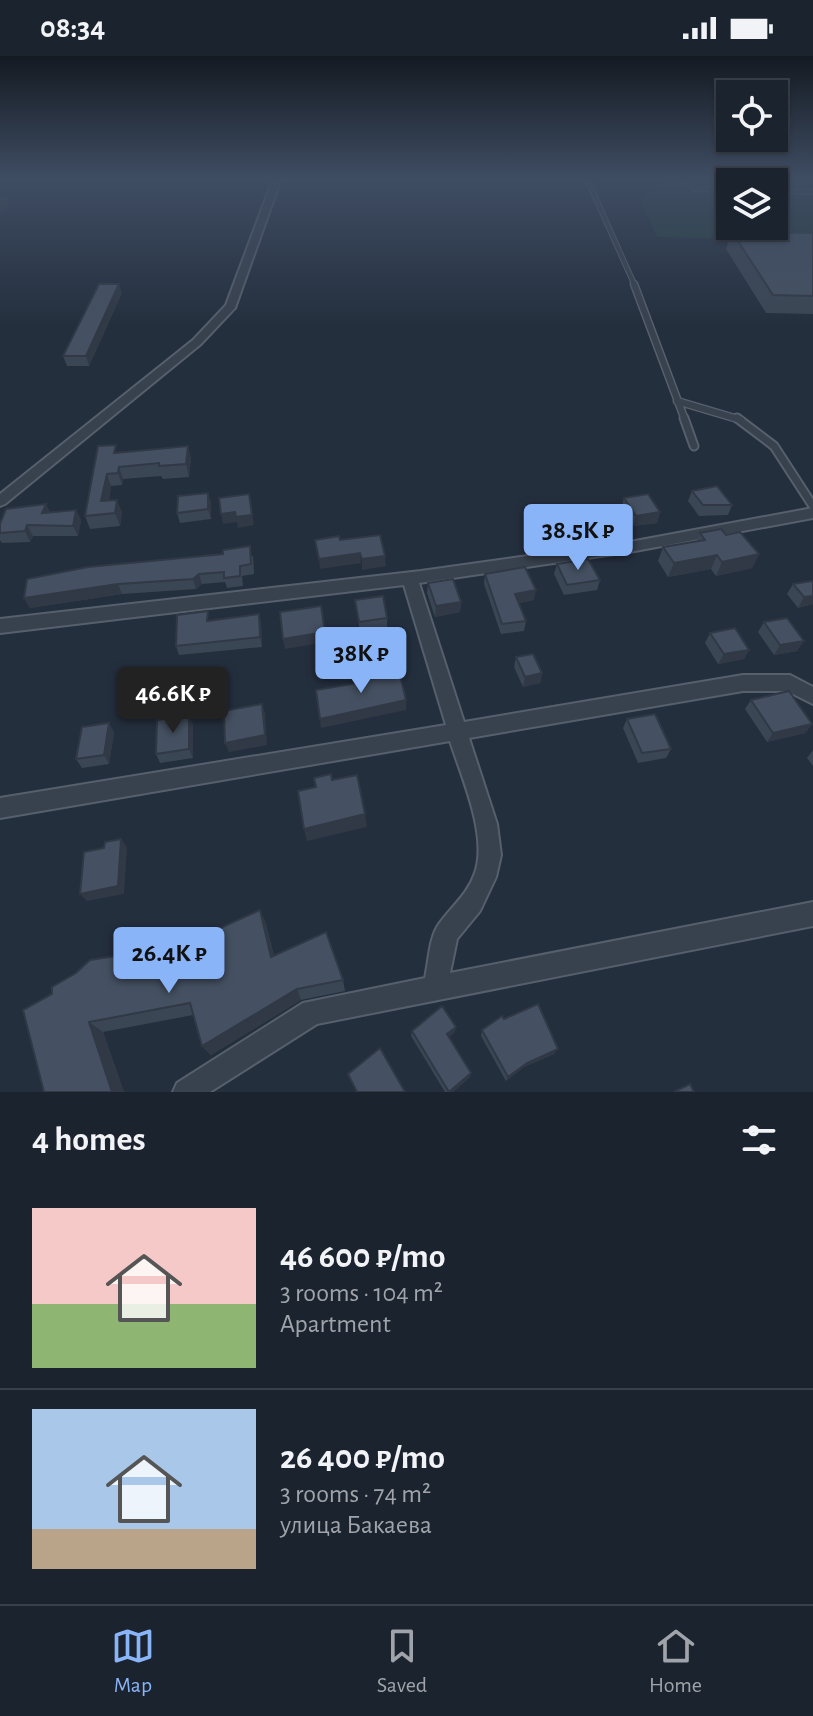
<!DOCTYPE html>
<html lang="en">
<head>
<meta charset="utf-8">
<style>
  :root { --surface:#1b232e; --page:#242b36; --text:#f1f3f6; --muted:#a0a4aa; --line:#39404a; --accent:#8ab4f8 }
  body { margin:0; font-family:"Alegreya Sans",sans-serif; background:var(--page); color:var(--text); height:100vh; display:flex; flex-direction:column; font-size:30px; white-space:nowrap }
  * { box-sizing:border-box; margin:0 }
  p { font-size:26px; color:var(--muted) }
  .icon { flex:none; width:44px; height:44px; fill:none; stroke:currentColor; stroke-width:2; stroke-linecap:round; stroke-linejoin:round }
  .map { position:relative; height:1036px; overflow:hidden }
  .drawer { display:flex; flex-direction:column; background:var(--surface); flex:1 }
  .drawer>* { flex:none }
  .fabs { position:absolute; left:716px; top:24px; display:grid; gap:16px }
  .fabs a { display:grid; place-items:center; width:72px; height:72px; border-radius:0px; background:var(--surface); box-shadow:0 2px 6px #0004,0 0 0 2px var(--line); font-size:40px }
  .price { position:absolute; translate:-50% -68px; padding:0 18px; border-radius:8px; background:var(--accent); color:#111; font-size:26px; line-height:52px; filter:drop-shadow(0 2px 4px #0008) }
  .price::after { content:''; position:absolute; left:50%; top:48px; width:24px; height:18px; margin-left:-12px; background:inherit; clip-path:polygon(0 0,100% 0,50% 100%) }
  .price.on { background:#222; color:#fff }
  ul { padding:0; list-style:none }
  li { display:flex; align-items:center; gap:24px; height:200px; padding:0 32px }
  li+li { border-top:2px solid var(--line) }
  li span { display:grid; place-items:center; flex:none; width:224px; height:160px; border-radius:0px; color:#555 }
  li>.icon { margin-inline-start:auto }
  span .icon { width:96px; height:96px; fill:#fffc; stroke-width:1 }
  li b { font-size:34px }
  h2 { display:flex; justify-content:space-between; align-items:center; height:96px; padding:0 32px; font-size:34px }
  .status { display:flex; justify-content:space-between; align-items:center; height:56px; padding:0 40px; background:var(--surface); direction:ltr }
  .status svg { height:22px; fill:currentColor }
  .dock { display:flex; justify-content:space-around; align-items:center; height:112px; border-top:2px solid var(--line); background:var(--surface); font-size:22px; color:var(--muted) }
  .dock a { display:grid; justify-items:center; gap:4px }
  .dock .on { color:var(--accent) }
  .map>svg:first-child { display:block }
  .green { fill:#263c3f; fill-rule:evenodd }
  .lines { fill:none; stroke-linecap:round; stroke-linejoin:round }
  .service-far2-casing { stroke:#565f6c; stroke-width:6 }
  .service-far1-casing { stroke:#565f6c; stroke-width:9 }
  .service-casing { stroke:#565f6c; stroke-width:11 }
  .minor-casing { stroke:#565f6c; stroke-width:4 }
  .service-far2 { stroke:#38414e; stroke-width:4 }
  .service-far1 { stroke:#38414e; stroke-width:6 }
  .service { stroke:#38414e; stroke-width:7 }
  .minor { fill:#38414e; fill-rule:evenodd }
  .wall { fill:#3b4654 }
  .shaded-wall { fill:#303945 }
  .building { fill:#455162; stroke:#303945; stroke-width:2 }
</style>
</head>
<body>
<div class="status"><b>08:34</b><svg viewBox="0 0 49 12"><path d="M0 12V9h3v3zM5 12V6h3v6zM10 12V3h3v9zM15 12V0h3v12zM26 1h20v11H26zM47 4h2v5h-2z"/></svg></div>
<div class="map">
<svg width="813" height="1036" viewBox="0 0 813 1036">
  <rect width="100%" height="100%" fill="#242f3e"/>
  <path class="green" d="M663,123H813V185L657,181L641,146ZM730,126H774V170H730Z"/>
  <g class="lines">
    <defs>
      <path id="service-far2" d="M587,123L635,230
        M684,123L693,133L730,134
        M774,135L813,136"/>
      <path id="service-far1" d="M634,228L685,364
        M677,345L741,364"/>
      <path id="service" d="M684,362L694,390
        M737,362L774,390L813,450"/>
      <path id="minor" d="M273,123H281L235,252L201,288L5,448L0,450V438L193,284L226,249Z
        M813,452V462L635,495L419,527L464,666L743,619H790L813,631V648L787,635H743L469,682L497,768L501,799L496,821L480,855L457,883L450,917L813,846V870L317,968L210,1036H173L177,1027L303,947L425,922C429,905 429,882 439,868C451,851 468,838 475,817C488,780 462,722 450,685L0,762V742L446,669L404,529L0,577V563L421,515L635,485Z"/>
    </defs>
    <use href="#service-far2" class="service-far2-casing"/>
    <use href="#service-far1" class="service-far1-casing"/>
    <use href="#service" class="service-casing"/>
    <use href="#minor" class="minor-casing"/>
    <use href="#service-far2" class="service-far2"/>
    <use href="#service-far1" class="service-far1"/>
    <use href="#service" class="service"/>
    <use href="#minor" class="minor"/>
  </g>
  <path class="wall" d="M732,176L813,177V258L766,257L726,193Z
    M122,237L89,310H67L63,300Z
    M119,396L191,402L189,421L163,423L161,420L123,423L122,429L111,430L109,444L122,456L120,470L90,473L85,460Z
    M692,435L732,449L728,459L699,460L688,445Z
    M208,437L211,447V463L180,467L177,457Z
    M624,442L660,456L657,467L633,470L621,452Z
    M76,454L81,464L78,480H33L30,486L2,487L0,484V468L50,456Z
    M700,477L726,479L759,498L752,512L716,520L711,513L668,521L658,505L663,491L697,485Z
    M253,500L254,518L242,520L243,530L227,532L225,526L202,528L196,533L122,538L30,552L24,542Z
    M557,508L600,524L597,534L564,539L554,518Z
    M485,518L534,544L519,547L526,565L524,575L501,578L484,528Z
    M813,526V548L798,552L787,538L793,528Z
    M428,527L461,546L460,556L435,561L427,537Z
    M355,544L387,562V572L360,576Z
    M259,558L261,569L262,591L179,599L176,590L210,565Z
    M764,566L804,585L797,595L774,599L758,576Z
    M710,577L749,594L744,603L718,608L705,587Z
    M516,601L542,617L540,627L523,631L514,611Z
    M751,644L812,668L805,677L767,686L745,653Z
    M627,663L671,693L666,702L638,707L623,672Z
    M109,667L114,677L109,708L82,712L76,703Z
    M193,668V702L160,707L156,698Z
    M813,694V710L807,702Z
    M260,854L266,868L274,900L343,924L345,935L301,944L211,999L202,990L193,959L103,976L124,1036H44L23,954L221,884Z
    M504,963L554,998L524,1011L506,1025L481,980L482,974Z
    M456,971L454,977L449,981L470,1021L453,1036H445L411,980L412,975Z"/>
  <path class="shaded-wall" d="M7,142L9,148L0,159V149Z
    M119,228L122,237L89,310L86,300Z
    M188,390L191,402L189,421L186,408Z
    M119,411L123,423L122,429L118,417Z
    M107,418L111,430L106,458L101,445Z
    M208,437L211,447V463L208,453Z
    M249,438L254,469L238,472L237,466L223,468L221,458Z
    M117,444L122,456L120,470L115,457Z
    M46,448L51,458L42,457Z
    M76,454L81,464L78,480L73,470Z
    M660,456L657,467L633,470L636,460Z
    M27,469L33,480L30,486L25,475Z
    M360,497L361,507L320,513L319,503Z
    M759,498L752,512L716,520L722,506Z
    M717,499L711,513L668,521L674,507Z
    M385,500L386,510L362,514V503Z
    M199,518L202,528L196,533L193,523Z
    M118,528L122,538L30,552L24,542Z
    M536,534L534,544L513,548L515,538Z
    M813,540V548L798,552L804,541Z
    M461,546L460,556L435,561L436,550Z
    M259,558L261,569L262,591L260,581Z
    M325,576L327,586L285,593L283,583Z
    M804,585L797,595L774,599L780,589Z
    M749,594L744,603L718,608L724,598Z
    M542,617L540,627L523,631L525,621Z
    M406,644V654L321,672L320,663Z
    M262,648L265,657L267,689L229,696L225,687Z
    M189,659L193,668V702L189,693Z
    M109,667L114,677L109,708L104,699Z
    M812,668L805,677L767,686L773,677Z
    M365,758L367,771L307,785L304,773Z
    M121,783L127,791L124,838L87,845L80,838Z
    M260,854L266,868L277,914L271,901Z
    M297,933L301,944L211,999L202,990Z
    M89,966L103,976L124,1036H112Z
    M456,971L454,977L446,984L447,978Z
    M558,993L554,998L524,1011L506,1025L508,1021L527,1007Z
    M471,1017L470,1021L453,1036H449Z"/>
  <path class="building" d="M0,142H7L0,149Z
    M732,176L813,177V240L773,239Z
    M99,228H119L86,300H63Z
    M116,389L114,397L188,390L186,408L159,410V407L119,411L118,417L107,418L101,445L117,444L115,457L85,460L98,390Z
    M717,430L732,449H703L692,435Z
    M208,437V453L177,457L178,440Z
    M249,438L252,459L236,461L235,456L221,458L219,442Z
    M648,438L660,456L636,460L624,442Z
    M46,448L42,457L76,454L73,470L27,469L25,475L0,477V468L6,453Z
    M721,473L726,479L740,476L759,498L722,506L717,499L674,507L663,491L705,484L700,477Z
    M380,479L385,500L362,503L360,497L319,503L315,484L339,480L340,484Z
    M250,490L251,508L240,510V520L224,522V516L199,518L193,523L118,528L24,542L27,523L88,511L223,498V494Z
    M588,503L600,524L567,529L557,508Z
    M525,511L536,534L515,538L526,565L502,568L485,518Z
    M453,523L461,546L436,550L428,527Z
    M812,525L813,526V540L804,541L793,528Z
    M383,540L387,562L359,566L355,544Z
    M321,550L325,576L283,583L280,556Z
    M208,555L207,565L259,558L260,581L176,590L177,559Z
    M787,562L804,585L780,589L764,566Z
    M735,572L749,594L724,598L710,577Z
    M533,598L542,617L525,621L516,601Z
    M399,615L406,644L320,663L316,634L364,626L363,621Z
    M789,635L812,668L773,677L751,644Z
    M262,648L265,679L225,687L224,655Z
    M655,658L671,693L642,697L627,663Z
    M189,659V693L156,698L157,664Z
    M109,667L104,699L76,703L82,671Z
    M331,718L332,724L357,719L365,758L304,773L298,735L316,731L314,722Z
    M121,783L118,830L80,838L84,796L104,792L105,786Z
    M260,854L271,901L326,876L343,924L297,933L202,990L190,947L89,966L112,1036H44L23,954L52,938V931L76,917L90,904L221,884L218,873Z
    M538,948L558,993L527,1007L508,1021L482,974L502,960L504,963Z
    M442,950L456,971L447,978L471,1017L449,1036L412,975Z
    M380,992L405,1036H357L348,1018Z
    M690,1028L694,1036H674Z"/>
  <linearGradient id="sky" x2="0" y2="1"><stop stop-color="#141a22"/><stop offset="0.46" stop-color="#3f4d63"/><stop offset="1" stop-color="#3f4d63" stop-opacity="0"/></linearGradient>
  <rect width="813" height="268" fill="url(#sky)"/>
</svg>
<div class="fabs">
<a><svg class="icon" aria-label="locate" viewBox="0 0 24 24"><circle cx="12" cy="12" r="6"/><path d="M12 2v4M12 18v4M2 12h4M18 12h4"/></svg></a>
<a><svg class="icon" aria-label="layers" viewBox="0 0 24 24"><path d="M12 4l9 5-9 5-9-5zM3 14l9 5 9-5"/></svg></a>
</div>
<b class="price" style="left:578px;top:516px">38.5K ₽</b>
<b class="price" style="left:361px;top:639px">38K ₽</b>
<b class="price on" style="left:173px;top:679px">46.6K ₽</b>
<b class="price" style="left:169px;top:939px">26.4K ₽</b>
</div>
<section class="drawer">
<h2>4 homes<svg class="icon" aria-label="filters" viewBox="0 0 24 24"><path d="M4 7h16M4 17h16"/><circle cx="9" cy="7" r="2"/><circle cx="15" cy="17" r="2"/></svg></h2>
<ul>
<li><span style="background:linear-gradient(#f6c9c9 60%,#8fb573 0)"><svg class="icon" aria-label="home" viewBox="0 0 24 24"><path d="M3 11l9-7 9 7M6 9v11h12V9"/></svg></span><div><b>46 600 ₽/mo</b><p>3 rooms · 104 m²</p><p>Apartment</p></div></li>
<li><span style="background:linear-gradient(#a9c7e8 75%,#b9a48a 0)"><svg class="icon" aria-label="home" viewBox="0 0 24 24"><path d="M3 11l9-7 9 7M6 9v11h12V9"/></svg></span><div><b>26 400 ₽/mo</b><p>3 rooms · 74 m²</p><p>улица Бакаева</p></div></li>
</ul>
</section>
<nav class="dock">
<a class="on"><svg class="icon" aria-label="map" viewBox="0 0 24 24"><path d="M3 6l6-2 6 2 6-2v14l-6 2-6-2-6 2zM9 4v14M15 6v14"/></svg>Map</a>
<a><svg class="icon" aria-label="saved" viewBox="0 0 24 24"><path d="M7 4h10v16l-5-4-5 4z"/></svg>Saved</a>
<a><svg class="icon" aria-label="home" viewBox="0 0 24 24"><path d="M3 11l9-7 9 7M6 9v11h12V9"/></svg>Home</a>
</nav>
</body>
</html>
